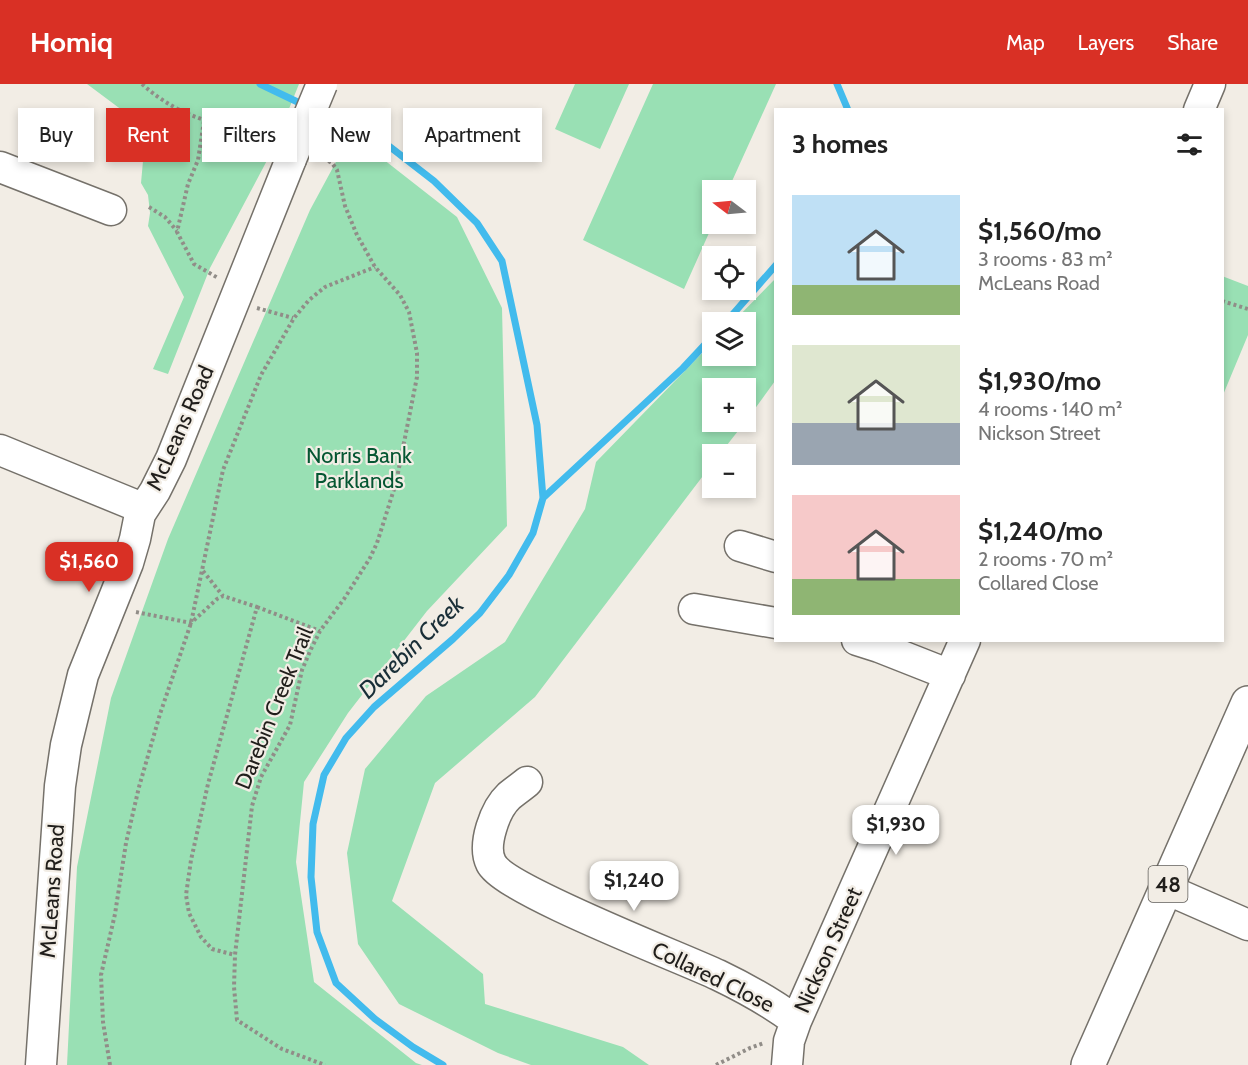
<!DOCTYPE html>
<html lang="en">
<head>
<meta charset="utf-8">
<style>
  :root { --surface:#fff; --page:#f6f6f6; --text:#222; --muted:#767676; --accent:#d93025 }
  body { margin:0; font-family:Cabin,sans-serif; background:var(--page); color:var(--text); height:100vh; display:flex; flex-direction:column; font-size:22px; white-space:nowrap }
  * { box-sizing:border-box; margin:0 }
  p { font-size:20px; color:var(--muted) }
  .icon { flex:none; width:33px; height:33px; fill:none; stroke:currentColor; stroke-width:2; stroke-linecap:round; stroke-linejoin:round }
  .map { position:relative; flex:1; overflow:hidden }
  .panel { position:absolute; left:774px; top:24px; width:450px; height:534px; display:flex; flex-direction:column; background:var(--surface); border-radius:0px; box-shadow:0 3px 9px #0003 }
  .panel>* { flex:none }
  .hud { position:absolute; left:18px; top:24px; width:570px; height:54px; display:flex; gap:12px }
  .needle { width:39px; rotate:286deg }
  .buttons { position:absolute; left:702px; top:96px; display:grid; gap:12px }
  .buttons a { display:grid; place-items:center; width:54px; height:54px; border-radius:0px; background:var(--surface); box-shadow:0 3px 9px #0003; font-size:30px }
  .price { position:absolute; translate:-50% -51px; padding:0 14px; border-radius:12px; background:#fff; color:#222; font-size:20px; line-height:39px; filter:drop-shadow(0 2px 3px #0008) }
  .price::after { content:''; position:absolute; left:50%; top:36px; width:18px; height:14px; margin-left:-9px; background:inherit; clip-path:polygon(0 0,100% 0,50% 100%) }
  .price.selected { background:var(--accent); color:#fff }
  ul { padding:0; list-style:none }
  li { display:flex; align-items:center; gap:18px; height:150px; padding:0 18px }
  li span { display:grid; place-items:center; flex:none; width:168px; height:120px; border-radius:0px; color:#555 }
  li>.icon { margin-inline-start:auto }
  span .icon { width:72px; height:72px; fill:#fffc; stroke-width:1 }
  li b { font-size:26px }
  h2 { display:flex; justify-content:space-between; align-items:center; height:72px; padding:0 18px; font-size:26px }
  .pill { padding:0 21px; border-radius:0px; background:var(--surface); box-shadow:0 3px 9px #0003; font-size:21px; line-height:54px }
  .pill.selected { background:var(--accent); color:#fff }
  header { display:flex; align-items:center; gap:36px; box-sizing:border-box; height:84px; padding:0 30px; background:var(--accent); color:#fff }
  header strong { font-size:28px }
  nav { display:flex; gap:33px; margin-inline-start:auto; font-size:21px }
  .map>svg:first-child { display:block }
  .green { fill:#99e0b4 }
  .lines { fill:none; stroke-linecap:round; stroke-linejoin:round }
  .stream { stroke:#42bbed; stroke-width:7 }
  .minor-casing { stroke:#75716a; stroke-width:33 }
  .major-casing { stroke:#75716a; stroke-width:36 }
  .path { stroke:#918d88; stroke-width:4; stroke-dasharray:3 3; stroke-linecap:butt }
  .minor { stroke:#fff; stroke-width:30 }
  .major { stroke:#fff; stroke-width:33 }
  .minor-bridge-casing { stroke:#75716a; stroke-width:33; stroke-linecap:butt }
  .minor-bridge { stroke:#fff; stroke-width:30 }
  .labels { text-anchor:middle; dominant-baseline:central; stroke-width:4.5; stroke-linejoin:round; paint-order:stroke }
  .shield { fill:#f2ede5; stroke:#5f5c58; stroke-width:1.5 }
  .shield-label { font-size:21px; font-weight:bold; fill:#201e1b }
  .street-label { font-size:22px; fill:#201e1b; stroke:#f2ede5 }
  .park-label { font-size:22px; fill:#055632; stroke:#f2ede5 }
  .water-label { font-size:24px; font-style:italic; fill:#192e37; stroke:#f2ede5 }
</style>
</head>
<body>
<header>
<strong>Homiq</strong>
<nav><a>Map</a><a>Layers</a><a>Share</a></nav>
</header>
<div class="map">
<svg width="1248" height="981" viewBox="0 0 1248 981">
  <rect width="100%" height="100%" fill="#f2ede5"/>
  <path class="green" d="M87,0H299L272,67L210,184L168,290L153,285L184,213L148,142L150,129L148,111L141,99L146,44Z
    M575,0H629L600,65L555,45Z
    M653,0H776L728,106H712L713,140L684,205L583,156Z
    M351,50L457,133L502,224L507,442L427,527L348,629L304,698L296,778L314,898L416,979L422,981H67L77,783L111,614L168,455L310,126Z
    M1222,192L1248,202V251L1223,311Z
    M775,195V297L746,337V304H712V338H745L720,370H712V380L535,613L435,699L392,817L483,890L485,920L623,963L649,981H531L498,969L399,920L358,860L347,769L365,685L426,612L505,558L585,425L596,378L712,259V272H746V238H733Z"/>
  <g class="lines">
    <path class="stream" d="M260,0L306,22
      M837,0L848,26
      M319,27L376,52L434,97L477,139L502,177L537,341L543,414L533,449L509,491L480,529L453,555L374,623L346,654L324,691L313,740L311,793L317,848L336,899L375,935L413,963L443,981
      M726,238L776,181
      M543,414L683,284L712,253"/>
    <defs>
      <path id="minor" d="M1199,26L1210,0
        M0,83L111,126
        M0,366L142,424
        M740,462L776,473
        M694,525L776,539
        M857,556L879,563L950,591
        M527,698C521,703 515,707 509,712C495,725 482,761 491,779C504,806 680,873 718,891C745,904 772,919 796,937
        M1166,805L1248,841
        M41,981L60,702L66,661L83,591L128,479L135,455L140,430L155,407L171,375L291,75
        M787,981L789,957L796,937L965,556"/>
      <path id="major" d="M1088,981L1248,619"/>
    </defs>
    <use href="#minor" class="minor-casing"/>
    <use href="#major" class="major-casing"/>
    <path class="path" d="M142,0C183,37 221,40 272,54
      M204,37L198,76L188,100L177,148L194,180L218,194
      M318,71L332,79L337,86L345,122L357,151L375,183L400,211L409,228L417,269V293L396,399L377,459L370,474L344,515L320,547L311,565L302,586L290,641L261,693L252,722L235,871L234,903L237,936L282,965L325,981
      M149,123L165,133L177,147
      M1222,217L1248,225
      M257,224L293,234
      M203,487L223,512
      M257,523L320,547
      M136,528L191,539L217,515L223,512L257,523L208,700L191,776L186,811L189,829L201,853L212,865L235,871
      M110,981L103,938L101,891L115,830L126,759L139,703L160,630L191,539L223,386L261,291L294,234L309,216L325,203L375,183
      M716,981L750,964L764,959"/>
    <use href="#minor" class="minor"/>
    <use href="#major" class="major"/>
    <defs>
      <path id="minor-bridge" d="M291,75L322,0"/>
    </defs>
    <use href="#minor-bridge" class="minor-bridge-casing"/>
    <use href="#minor-bridge" class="minor-bridge"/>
  </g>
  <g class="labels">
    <rect class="shield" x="1148.5" y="782" width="39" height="36" rx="4.5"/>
    <g class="shield-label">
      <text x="1168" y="800">48</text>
    </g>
    <g class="street-label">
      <text transform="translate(180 344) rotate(-66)">McLeans Road</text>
      <text transform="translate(274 624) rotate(-68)">Darebin Creek Trail</text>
      <text transform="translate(52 807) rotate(-86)">McLeans Road</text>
      <text transform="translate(828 866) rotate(-66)">Nickson Street</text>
      <text transform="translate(713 893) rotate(26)">Collared Close</text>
    </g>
    <g class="park-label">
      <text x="359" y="371">Norris Bank<tspan x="359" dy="25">Parklands</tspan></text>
    </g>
    <g class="water-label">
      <text transform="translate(411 563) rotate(-44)">Darebin Creek</text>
    </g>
  </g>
</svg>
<div class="buttons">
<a><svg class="needle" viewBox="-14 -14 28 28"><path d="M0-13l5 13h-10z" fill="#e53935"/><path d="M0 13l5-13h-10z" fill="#767676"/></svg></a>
<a><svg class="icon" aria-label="locate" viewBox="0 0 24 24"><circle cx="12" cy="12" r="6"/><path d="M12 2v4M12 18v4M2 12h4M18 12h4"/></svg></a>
<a><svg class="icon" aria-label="layers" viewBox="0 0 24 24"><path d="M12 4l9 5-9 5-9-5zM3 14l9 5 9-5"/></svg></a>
<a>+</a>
<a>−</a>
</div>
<b class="price selected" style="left:89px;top:509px">$1,560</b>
<b class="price" style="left:896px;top:772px">$1,930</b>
<b class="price" style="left:634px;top:828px">$1,240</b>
<div class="hud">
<a class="pill">Buy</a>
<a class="pill selected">Rent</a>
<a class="pill">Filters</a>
<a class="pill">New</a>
<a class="pill">Apartment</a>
</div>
<section class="panel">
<h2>3 homes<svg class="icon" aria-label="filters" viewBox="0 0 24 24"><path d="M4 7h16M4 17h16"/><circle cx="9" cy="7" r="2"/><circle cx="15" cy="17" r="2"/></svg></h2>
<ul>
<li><span style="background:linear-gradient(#bfe0f5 75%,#8fb573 0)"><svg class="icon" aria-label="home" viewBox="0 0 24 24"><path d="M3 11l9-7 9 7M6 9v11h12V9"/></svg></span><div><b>$1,560/mo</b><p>3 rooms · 83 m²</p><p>McLeans Road</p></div></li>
<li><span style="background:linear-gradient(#dfe7d0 65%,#9aa5b1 0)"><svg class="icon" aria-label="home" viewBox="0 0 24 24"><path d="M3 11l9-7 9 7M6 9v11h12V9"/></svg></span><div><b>$1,930/mo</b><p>4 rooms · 140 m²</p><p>Nickson Street</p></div></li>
<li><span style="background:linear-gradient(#f6c9c9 70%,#8fb573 0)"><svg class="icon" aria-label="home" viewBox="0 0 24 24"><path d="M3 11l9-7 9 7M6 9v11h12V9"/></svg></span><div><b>$1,240/mo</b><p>2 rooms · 70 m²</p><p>Collared Close</p></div></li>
</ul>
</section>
</div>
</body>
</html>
